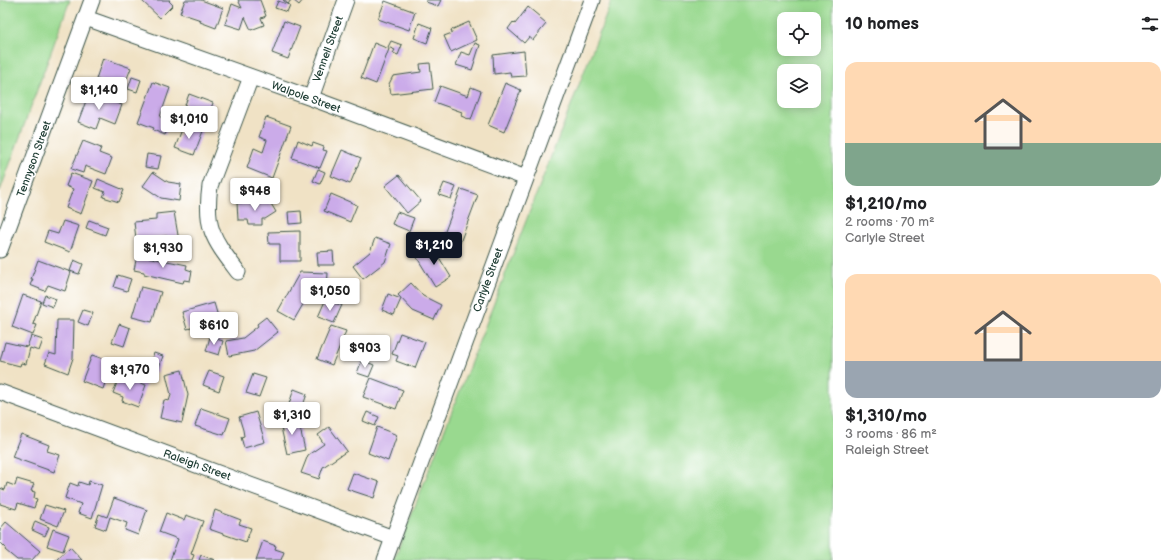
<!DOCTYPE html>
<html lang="en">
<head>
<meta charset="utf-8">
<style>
  :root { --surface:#fff; --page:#f2f2f2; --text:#202124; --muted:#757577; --accent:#111827 }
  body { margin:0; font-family:"Balsamiq Sans",sans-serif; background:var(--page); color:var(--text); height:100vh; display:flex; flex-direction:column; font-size:15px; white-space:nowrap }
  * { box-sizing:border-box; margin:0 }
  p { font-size:13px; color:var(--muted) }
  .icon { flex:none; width:22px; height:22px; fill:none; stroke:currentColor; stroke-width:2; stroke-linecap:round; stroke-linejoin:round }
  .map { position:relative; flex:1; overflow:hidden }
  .panel { display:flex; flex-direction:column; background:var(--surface); width:340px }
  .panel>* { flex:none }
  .fabs { position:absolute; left:777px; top:12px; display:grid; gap:8px }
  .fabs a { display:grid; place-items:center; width:44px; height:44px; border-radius:8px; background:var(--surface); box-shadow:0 2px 10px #0003; font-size:20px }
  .price { position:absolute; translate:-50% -34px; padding:0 9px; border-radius:4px; background:#fff; color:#222; font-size:13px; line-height:26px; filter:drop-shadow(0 1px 2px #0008) }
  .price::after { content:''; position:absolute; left:50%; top:24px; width:12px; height:9px; margin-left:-6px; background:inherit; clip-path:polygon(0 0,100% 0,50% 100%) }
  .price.selected { background:var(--accent); color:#fff }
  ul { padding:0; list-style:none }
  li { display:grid; align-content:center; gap:8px; height:212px; padding:0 12px }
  li span { display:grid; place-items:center; height:124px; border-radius:12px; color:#555 }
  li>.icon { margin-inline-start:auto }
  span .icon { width:72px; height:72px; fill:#fffc; stroke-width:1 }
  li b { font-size:17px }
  h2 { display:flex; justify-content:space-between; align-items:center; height:48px; padding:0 12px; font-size:17px }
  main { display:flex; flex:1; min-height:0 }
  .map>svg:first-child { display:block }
  .green { fill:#99d98f; stroke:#5c8b62; fill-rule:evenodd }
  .building { fill:#cbabe9 }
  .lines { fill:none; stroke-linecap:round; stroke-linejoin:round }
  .street-casing { stroke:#3e564a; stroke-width:17 }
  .street { stroke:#fff; stroke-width:15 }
  .labels { text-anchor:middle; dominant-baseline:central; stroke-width:3; stroke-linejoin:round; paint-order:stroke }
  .street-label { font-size:11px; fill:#1f3d34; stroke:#fff }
</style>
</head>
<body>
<main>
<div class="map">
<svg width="833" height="560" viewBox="0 0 833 560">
  <rect width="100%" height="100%" fill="#fff"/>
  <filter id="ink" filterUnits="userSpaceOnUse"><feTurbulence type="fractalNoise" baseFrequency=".025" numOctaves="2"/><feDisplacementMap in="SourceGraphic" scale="8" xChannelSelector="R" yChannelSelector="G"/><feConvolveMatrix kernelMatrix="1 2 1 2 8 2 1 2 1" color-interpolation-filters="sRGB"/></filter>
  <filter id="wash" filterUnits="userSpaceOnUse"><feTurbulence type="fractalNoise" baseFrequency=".012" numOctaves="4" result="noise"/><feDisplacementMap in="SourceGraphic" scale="16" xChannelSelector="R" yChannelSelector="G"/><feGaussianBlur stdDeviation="0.9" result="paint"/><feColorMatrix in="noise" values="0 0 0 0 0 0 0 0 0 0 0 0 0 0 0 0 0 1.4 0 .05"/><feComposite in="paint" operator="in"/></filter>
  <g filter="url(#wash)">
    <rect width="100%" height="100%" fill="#f0e2c5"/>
    <path class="green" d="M0,0H70L0,191Z
      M612,0H833V560H394ZM784,19H814V49H784ZM784,71H814V101H784Z"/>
    <g id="blocks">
      <path class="building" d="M141,0H170L169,1L173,5L160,18Z
        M185,0H201L223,8L216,28L200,22L201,20L180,13Z
        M238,0H260L266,16L261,18L264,25L251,30L245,17L241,29L225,24L232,4L242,8Z
        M283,0H291L288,4Z
        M293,0H303L299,5Z
        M426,0H441L438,6L426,2Z
        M278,1L290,5L287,12L275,8Z
        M385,1L415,12L409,30L378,19Z
        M528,7L540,17L539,18L546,24L533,40L529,37L524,43L508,29L513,22L515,24Z
        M284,21L300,27L288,59L272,53Z
        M469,22L477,40L451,52L444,36L452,33L451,30Z
        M419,23L432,28L427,43L414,38Z
        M391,41L402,45L398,55L393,53L395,50L388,47Z
        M374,43L389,49L376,84L361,78Z
        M475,43L480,45L472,70L456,65L461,52L470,55Z
        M524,51L526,76L511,77L510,72L494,74L493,55Z
        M103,58L131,68L123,89L96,79Z
        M430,63L433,89L391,94L389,84L393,76L421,72L420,64Z
        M132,77L141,80L137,92L128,89Z
        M153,82L170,88L160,117L171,121L165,135L153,130L154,128L138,122Z
        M505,83L521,90L504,132L488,125Z
        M440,86L468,96L471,87L481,91L471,120L461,116L462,112L434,102Z
        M89,93L122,105L115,124L100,118L96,129L78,122Z
        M189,94L213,103L206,121L182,113Z
        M266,117L291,126L272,178L247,168L254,148L263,152L267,140L259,137Z
        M184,124L203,131L194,155L175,148Z
        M298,140L312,146L313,143L324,147L323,150L327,151L320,168L292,158Z
        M83,141L101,148L99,153L112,158L106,174L85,166L83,173L71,169Z
        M342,150L361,158L350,184L331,176Z
        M147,154L161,156L158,169L145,167Z
        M318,169L325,172L320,184L313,181Z
        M153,172L168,182L181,184L179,201L161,198L143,186Z
        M71,173L93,181L81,214L66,208L73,189L66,186Z
        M399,175L421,201L407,213L385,186Z
        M98,179L124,190L119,202L103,197L105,192L95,188Z
        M444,183L456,187L451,199L439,195Z
        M461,189L478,195L458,248L441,242Z
        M331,194L357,205L350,222L324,211Z
        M267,197L276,212L265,219H262V225H249L248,220H238L237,203L259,202Z
        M301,211L302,223L289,224L288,212Z
        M174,212L179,241L167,243V236L136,239L134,222L156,220V214Z
        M397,212L414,218L409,231L392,224Z
        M89,220L108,227L105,235L86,228Z
        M63,221L79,226L70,252L44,242L48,231L58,234Z
        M300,231V261H280V244H269L268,232Z
        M375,238L391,244L385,262L363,279L353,266L370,252Z
        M432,246L451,277L435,287L416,256Z
        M333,251L334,265H318L317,252Z
        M137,255L187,265L186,269L192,271L190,281L184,280L183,283L144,274V272L134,270Z
        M38,260L71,272L65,291L48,285L45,291L30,285L33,279H31Z
        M74,260L83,264L79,274L70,271Z
        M300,272L328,273L327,287H313L294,320L278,311Z
        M118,275L131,279L127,291L114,287Z
        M411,283L423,296L441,305L434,320L413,311L398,295Z
        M333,284L346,289L341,302L328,296Z
        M141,287L161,292L152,322L132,317Z
        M388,294L401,299L394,315L382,310Z
        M23,295L41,301L33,324L37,325L33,335L12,327Z
        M45,295L56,299L53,307L42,303Z
        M325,301L342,305L334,323L318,317Z
        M214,303L219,320L208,323L209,329L198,332L196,327L187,329L182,312Z
        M83,310L93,313L88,326L78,322Z
        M266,317L278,332L254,351L229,356L226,341L243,338L258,326L257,324Z
        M57,320H74L73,358L68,373L45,364L49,353L56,355Z
        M119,324L130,328L124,346L112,342Z
        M331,326L346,331L332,365L317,359Z
        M400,333L425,342L415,368L396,361L398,356L392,354Z
        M31,336L43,340L39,351L30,348L26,364L21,363L20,366L0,361L5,342L27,347Z
        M210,337L223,341L219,355L206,351Z
        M370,337L382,342L377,358L364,353Z
        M154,353L163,356L157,373L148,369Z
        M92,355L112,362L103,389L82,381Z
        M362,360L374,365L369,377L357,373Z
        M182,370L188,395L182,423L160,418L164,400L169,401L171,395L166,374Z
        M209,371L224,376L219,391L203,385Z
        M253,374L266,378L259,397L246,393Z
        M120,375L146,385L138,407L122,401L123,397L113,393Z
        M371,378L403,390L396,409L363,397Z
        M294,389L307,394L301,411L288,407Z
        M201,408L230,418L224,435L195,426Z
        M256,412L265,442L244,448L241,437L244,436L243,430L239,417Z
        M367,412L379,417L375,426L363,421Z
        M298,419L305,450L287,454L280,423Z
        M329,427L347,451L323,467L319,479L301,473L308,455L324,444L318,435Z
        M377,427L397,435L388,461L368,453Z
        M21,434L49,445L47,451L60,455L54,472L12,457Z
        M353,473L379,482L374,498L347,489Z
        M17,479L34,484L31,491L35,492L34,498L37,499L34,508L18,503L16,509L0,504V488L5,490L7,483L15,486Z
        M89,481L102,485L92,518L78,513L81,504L65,498L70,483L78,486L79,482L88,485Z
        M114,498L147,510L138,535L125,530L127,523L110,517L106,530L95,526L99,514L107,517Z
        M45,505L64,511L58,526L40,519Z
        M215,510L241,520L239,524L251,528L246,542L209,529Z
        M166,513L184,520L186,515L203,521L191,554L194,555L192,560H170L178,539L159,532Z
        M35,521L49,527L45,536L32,530Z
        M6,522L40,551L32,560H17L5,550L6,548L0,542V529Z
        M53,529L69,535L63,551L47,546Z
        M263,541L276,546L275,549L284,552L281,560H256Z
        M70,547L82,560H56Z
        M201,555L215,560H199Z"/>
    </g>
  </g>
  <g filter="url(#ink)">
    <use href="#blocks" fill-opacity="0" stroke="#3e564a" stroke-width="1"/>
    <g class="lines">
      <defs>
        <path id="street" d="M86,18L311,98L526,178
          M311,98L346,0
          M0,250L92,0
          M238,272C214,240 204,229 210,186L251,77
          M0,392L393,538
          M385,560L592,0"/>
      </defs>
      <use href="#street" class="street-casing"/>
      <use href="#street" class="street"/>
    </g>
  </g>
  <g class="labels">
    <g class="street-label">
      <text transform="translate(328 49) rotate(-70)">Vennell Street</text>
      <text transform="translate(306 97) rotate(20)">Walpole Street</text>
      <text transform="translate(34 159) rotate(-70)">Tennyson Street</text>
      <text transform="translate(488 280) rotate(-70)">Carlyle Street</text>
      <text transform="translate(197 465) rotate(20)">Raleigh Street</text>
    </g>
  </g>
</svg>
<div class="fabs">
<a><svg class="icon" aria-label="locate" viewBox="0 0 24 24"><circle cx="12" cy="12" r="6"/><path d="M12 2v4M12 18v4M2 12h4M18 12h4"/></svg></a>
<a><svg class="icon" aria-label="layers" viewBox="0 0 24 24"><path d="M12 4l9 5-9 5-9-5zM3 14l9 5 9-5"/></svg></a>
</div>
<b class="price" style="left:99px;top:111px">$1,140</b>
<b class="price" style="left:189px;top:140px">$1,010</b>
<b class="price" style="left:255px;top:212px">$948</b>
<b class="price selected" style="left:434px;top:266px">$1,210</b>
<b class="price" style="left:163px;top:269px">$1,930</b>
<b class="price" style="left:330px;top:312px">$1,050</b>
<b class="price" style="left:214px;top:346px">$610</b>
<b class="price" style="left:365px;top:369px">$903</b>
<b class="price" style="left:130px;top:391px">$1,970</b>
<b class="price" style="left:292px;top:436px">$1,310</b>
</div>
<section class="panel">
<h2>10 homes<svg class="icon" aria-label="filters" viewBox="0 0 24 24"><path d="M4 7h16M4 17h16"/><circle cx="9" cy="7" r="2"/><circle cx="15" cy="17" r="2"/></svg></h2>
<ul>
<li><span style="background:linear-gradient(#ffd9b3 65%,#7fa58c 0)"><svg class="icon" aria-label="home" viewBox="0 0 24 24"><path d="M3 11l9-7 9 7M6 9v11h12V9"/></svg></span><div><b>$1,210/mo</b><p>2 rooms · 70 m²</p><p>Carlyle Street</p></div></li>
<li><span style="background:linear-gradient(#ffd9b3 70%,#9aa5b1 0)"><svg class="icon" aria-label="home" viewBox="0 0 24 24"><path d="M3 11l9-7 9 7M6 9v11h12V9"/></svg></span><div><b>$1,310/mo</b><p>3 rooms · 86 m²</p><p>Raleigh Street</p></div></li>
</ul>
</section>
</main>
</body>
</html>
